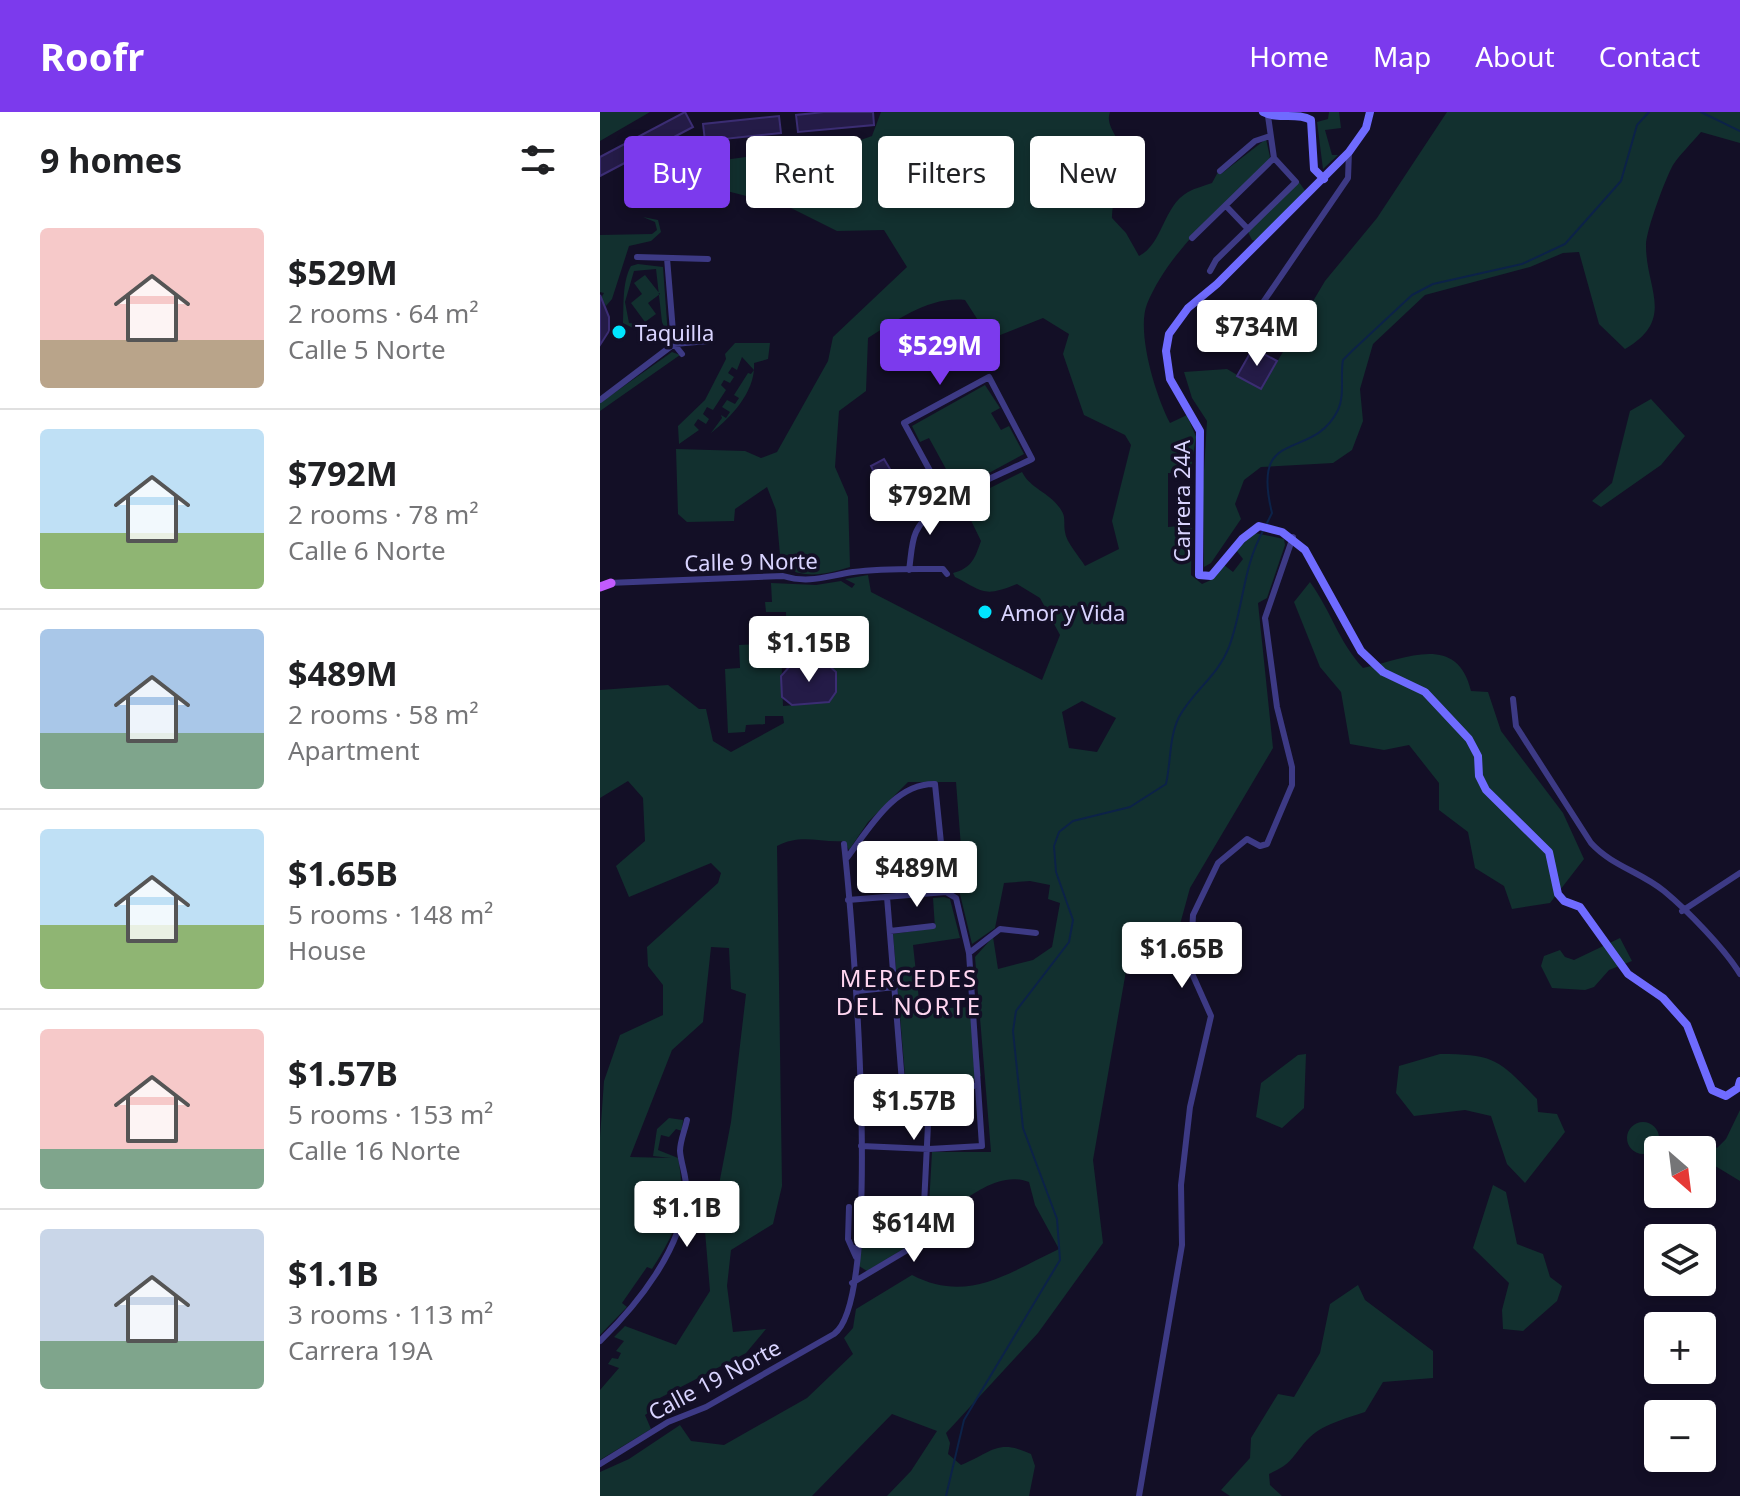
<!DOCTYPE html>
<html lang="en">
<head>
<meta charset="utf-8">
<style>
  :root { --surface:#fff; --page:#f6f6f6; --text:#202124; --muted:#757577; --line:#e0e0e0; --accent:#7c3aed }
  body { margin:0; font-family:"Noto Sans",sans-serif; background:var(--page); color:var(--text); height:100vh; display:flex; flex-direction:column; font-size:30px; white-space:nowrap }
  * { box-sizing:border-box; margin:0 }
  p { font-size:26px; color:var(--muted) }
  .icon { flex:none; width:44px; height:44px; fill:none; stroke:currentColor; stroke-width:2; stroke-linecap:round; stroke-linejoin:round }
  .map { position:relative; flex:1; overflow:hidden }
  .sheet { display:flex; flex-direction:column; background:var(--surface); width:600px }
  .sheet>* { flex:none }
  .banner { position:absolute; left:24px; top:24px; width:760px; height:72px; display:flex; gap:16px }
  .needle { width:52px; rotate:152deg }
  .buttons { position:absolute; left:1044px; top:1024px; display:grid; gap:16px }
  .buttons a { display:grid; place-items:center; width:72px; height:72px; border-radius:8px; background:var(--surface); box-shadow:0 4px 12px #0003; font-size:40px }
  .price { position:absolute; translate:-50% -68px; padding:0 18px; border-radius:8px; background:#fff; color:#222; font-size:26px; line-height:52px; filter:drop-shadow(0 2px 4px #0008) }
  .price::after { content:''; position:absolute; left:50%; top:48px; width:24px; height:18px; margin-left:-12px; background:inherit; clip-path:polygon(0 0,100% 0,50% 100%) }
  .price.on { background:var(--accent); color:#fff }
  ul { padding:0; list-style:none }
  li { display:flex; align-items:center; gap:24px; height:200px; padding:0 40px }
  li+li { border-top:2px solid var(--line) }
  li span { display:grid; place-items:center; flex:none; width:224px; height:160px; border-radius:8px; color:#555 }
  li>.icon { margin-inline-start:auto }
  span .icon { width:96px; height:96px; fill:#fffc; stroke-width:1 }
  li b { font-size:34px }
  h2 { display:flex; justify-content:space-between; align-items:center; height:96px; padding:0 40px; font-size:34px }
  .chip { padding:0 28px; border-radius:8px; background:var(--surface); box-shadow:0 4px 12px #0003; font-size:28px; line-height:72px }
  .chip.on { background:var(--accent); color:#fff }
  header { display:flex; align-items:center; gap:48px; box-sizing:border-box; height:112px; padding:0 40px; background:var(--accent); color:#fff }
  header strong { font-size:38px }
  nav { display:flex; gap:44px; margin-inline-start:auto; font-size:28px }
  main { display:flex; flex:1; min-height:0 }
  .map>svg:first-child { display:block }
  .green { fill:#12302f; fill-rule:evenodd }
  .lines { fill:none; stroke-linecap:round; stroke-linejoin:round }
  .stream { stroke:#0c2248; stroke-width:2 }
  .building { fill:#241b47; stroke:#3b2d73; stroke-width:2 }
  .street { stroke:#3d3a85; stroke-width:6 }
  .secondary { stroke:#6f6bff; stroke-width:8 }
  .primary { stroke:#c25bff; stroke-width:9 }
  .poi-dot { fill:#00e5ff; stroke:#130f26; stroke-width:3 }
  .labels { text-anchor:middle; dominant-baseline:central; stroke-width:7; stroke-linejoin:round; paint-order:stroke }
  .poi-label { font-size:22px; fill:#d9d4ff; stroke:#130f26; text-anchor:start }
  .street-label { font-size:22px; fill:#d9d4ff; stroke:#130f26 }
  .neighbourhood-label { font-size:24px; letter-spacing:2px; fill:#ffd6f0; stroke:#130f26 }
</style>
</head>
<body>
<header>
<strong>Roofr</strong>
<nav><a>Home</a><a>Map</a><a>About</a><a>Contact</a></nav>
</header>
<main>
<section class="sheet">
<h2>9 homes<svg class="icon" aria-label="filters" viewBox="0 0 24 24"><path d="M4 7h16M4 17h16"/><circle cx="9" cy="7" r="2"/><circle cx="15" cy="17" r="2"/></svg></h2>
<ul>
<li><span style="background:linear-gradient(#f6c9c9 70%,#b9a48a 0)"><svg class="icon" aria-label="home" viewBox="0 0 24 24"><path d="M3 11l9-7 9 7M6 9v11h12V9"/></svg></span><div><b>$529M</b><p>2 rooms · 64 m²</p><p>Calle 5 Norte</p></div></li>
<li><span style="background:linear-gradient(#bfe0f5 65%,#8fb573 0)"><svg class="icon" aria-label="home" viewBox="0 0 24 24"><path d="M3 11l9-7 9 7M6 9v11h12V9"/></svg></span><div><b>$792M</b><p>2 rooms · 78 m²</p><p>Calle 6 Norte</p></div></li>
<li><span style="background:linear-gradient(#a9c7e8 65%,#7fa58c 0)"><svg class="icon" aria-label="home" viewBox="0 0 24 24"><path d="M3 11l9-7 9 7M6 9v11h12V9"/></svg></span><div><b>$489M</b><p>2 rooms · 58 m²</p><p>Apartment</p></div></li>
<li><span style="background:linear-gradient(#bfe0f5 60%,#8fb573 0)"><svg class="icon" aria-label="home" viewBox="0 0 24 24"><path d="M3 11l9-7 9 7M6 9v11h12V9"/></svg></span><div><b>$1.65B</b><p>5 rooms · 148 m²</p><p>House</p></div></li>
<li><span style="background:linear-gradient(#f6c9c9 75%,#7fa58c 0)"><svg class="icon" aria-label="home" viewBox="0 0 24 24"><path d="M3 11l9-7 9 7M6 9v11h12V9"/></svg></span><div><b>$1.57B</b><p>5 rooms · 153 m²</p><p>Calle 16 Norte</p></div></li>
<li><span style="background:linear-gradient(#c9d6e8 70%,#7fa58c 0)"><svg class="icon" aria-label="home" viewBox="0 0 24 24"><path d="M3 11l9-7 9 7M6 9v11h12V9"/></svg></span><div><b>$1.1B</b><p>3 rooms · 113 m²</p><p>Carrera 19A</p></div></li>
</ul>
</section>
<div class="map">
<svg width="1140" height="1384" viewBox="0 0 1140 1384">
  <rect width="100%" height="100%" fill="#130f26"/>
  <path class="green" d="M0,0H50L0,29Z
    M281,0H510C503,17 530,35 527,58C524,75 511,88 512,106L526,121L539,144C563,132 563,94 588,80C595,76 604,74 612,71L618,60L621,62L666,27L670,45L667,51C626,90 569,138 547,192C536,220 556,285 570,311L587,303L596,325L590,362L568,361V415L592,413L591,463L602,472L611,468L624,453L633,460L643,447L636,438L655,421L684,427L685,433L667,486L658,491L673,636L590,776L579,816L580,859H526L493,1048L503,1131L438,1221L346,1321L350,1331L348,1342L361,1353C391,1341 397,1326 431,1342L435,1354L429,1384H287L311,1359L337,1319L292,1302L212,1384H0V1360L29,1347L80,1313L91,1329L124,1333L207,1286L253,1242L244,1226L253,1216L256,1197L312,1163C368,1192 408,1161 459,1137L435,1093L429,1070C402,1060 378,1079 356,1093L359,1103L267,1159L259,1154L261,1137L329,1094L332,1040H391L375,845L393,825L398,857L433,848L452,835L460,791L448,787L450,773L430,769L404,771L395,816L372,832L359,778L364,774L356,670H308L268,710L249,738L244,729C220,731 201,721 177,734L182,1074L173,1112L131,1138L127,1174L133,1220L166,1217L146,1241L54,1289L57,1295L45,1303L51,1317L0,1348V1278L19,1256L8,1252L12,1246L18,1247L21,1241L16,1239L24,1229L14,1225L25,1214L76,1233L110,1179L105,1119L117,1083L131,1010L146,882L131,877L129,836L111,835L103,910L72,938L30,1045L71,1046L53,1044L57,1017L69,1006L83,1008L82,1019L76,1017L69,1025L61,1023L58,1038L78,1046C87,1093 78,1117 52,1157L47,1155L22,1191L27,1195L0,1223V1025L4,969L20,923L63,903V873L48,854L47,835L118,771L121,761L111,751L29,785L16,754L45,729L43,686L28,669L0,686V578L68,573L99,597H106L113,629L131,640L184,611L183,604H165V612L146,613L145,620L128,621L125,557L140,556L139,533L181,531L183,594L229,590L236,580V560L227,552L192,553L191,546H187L186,500H166L165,490H172L171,471L216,473L241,469L252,476L255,472L245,467L268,463L271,480L442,568L460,523L440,486L417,472C383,486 383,479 355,465L353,461C372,456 375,446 381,429L362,390L422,360C430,376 448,380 459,395C467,405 463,409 465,420C466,430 479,444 485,454L519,437L512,409L531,333L525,323L484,303L463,242L469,222L443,206L390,227L365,188C330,184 297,208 268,226L266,279L239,299L235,355L248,385L250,455C224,463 205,467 181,454L176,398L167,375L135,397L134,409L87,410L78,402L76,337L145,339L161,346L177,340L228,249L233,225L307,155L284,118L237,119L189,95L115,76L76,75L80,54L255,30L272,24ZM482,589L516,606L497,640L469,636L462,600Z
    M729,0H739L741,16L725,18L732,43H738L723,57L717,10L728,7Z
    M847,0H1140V31L1101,20C1092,31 1081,41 1073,53C1066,65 1045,121 1046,134C1046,177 1076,207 1025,237L999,212L979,140L963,141L930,155L825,183L773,232L760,277L763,309L752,338L733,351L661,355L644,368L635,392L641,407L611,451L604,455L603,375L607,309L592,286L584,260L627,257L661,277L725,169L777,106Z
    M699,70L706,80L656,129L652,128L648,120Z
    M43,105L58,108L61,120L51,129L29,134L12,187L6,194L1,186L4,181L0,180V123L52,122L57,118L55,110Z
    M38,152L63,155L68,224L62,210L56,157L34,159L25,190L29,211L37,212V218L23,211C24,193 22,170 31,154Z
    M45,163L60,182L48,191L56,202L45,210L31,191L42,182L34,171Z
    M135,231H170L168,247L154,251C156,278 133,304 111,321L122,306L121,303L126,306L130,300L122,295L127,288L135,292L139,286L134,283L148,261L151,262L154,258L142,245L137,258L132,255L128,261L134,265L130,271L124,268L121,273L126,278L113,298L107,295L103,302L109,307L106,312L98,307L94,313L99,318L79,332L78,314L105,288L126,247L125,242Z
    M72,240L80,243L0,299V291Z
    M385,273L400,296L391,301L401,318L409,314L424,342L350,382L346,374L352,368L329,326L320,330L312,314Z
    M1051,287L1085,324L1061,353L1001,395L992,389L1012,371L1030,299Z
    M710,470C731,499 738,529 763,556C805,547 857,520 871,579L888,580L901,619L963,701L984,747L950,791L912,797L904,774L875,756L868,720L839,698V671L809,633L784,638L750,632L741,580L720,555L694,490Z
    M344,785L350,787L360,826L313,833L320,897L374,895L381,964L373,968H309L305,963L293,822L335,816L333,786Z
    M1020,826L1032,849L1009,858L994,875L985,878L952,876L941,854L944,844L960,838L965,845L974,848Z
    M706,942L704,996L682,1016L656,1005L661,971L698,943Z
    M840,942C895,942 899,948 937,987L938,1000L957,1002L965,1020L925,1071L907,1052L891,1004L865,998L814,1004L796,981L799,954Z
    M1140,998V1069L1102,1046V1038H1068L1084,1026H1106L1117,1036L1126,1027Z
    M1027 1026a16 16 0 1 1 32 0a16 16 0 1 1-32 0Z
    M893,1073L906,1080L917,1132L943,1142L950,1165L962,1174L957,1189L923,1219L903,1217L902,1198L909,1171L873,1136Z
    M758,1173L765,1188L833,1239V1266L783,1270L765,1300C745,1307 722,1312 707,1328C690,1347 693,1351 669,1362L670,1373L682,1384H630L621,1378L650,1346L651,1326L678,1282L694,1285L720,1241L730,1192Z"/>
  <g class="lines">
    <path class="stream" d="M1101,0L1140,19
      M667,411L672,401C650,312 712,351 738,298C745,283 740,265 743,248L752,239L812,183L833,172L922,152L965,132L1021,69L1037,13L1049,0
      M346,1384L364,1308L460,1148L457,1107L423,1016L413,919L416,899L469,830L473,808L456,760L454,734L459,720L473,709L530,695L566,672C571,650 569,625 579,605C593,579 618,564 629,535C644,495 642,456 664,417"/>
  </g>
  <path class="building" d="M85,0L93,15L0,64V45Z
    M224,0H273L274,13L198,20L196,3Z
    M179,4L181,21L105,29L103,12Z
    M0,183L9,205V219L0,233Z
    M653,236L677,249L661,277L637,264Z
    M284,347L299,372L284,379L274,365L276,364L271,354Z
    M227,552L236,560V580L229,590L192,593L182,585L181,564L190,554Z"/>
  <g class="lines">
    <path class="street" d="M620,59L655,29L670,24
      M626,94L648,117
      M592,126L674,46
      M37,145L108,147
      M67,146L74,232L82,242
      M610,159L616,148L696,70L674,46L668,4
      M636,230L748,66L749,40
      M0,288L74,232L108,229
      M309,458C311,446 311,431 316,420C329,389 402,362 432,347L389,265L304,311L347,390
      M8,471L183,464C209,472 227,464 253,460C282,456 313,457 343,457L347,462
      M913,587L916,614L991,731C1012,754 1041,760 1064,779C1087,798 1125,837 1140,862
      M246,747C269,717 294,671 335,672L346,780
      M287,785L302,970
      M248,788L346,780L356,786L369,841L382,1034L329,1037L261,1034
      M1082,799L1140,761
      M290,819L333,814
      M369,841L400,817L436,821
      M257,879L295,875
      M263,969L378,974
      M249,1095L248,1127L256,1145
      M257,1135L324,1093L330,972
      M252,1171L361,1106
      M0,1229C38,1192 82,1137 86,1082C88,1067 81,1053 80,1039C80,1029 85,1018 87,1008
      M0,1352L68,1310L106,1295L234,1222C285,1186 252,803 244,732
      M539,1384L582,1133L581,1073L590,995L611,904L590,857L593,803L618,751L647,727L660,734L667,732L692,673V655L677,595L665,506L693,425"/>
    <path class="secondary" d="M663,0C678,8 698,0 711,8L714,57L724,67
      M770,0L766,16L749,40L617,172L588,196L569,222L566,239L570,267L600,319L599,463L611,464L642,427L659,414L682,420L705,438L761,539L783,560L825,580L869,627L878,644L879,664L886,678L949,740L958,782L964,789L980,795L1028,862L1063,886L1087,913L1112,978L1126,984L1138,976L1140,969"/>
    <path class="primary" d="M0,475L11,471"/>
  </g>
  <g class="poi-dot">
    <circle cx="19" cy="220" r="8"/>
    <circle cx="385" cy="500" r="8"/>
  </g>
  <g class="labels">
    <g class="poi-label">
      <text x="35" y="220">Taquilla</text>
      <text x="401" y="500">Amor y Vida</text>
    </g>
    <g class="street-label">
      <text transform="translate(581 389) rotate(-90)">Carrera 24A</text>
      <text transform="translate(151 449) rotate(-1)">Calle 9 Norte</text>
      <text transform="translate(114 1267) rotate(-28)">Calle 19 Norte</text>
    </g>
    <g class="neighbourhood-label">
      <text x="309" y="865">MERCEDES<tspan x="309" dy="28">DEL NORTE</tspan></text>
    </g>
  </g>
</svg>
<div class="buttons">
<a><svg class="needle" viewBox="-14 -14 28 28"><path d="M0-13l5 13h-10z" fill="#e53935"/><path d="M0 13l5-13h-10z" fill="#757577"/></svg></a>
<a><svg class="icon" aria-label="layers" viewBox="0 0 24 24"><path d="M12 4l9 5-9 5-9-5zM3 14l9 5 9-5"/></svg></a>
<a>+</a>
<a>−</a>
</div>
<b class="price" style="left:657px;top:256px">$734M</b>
<b class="price on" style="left:340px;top:275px">$529M</b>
<b class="price" style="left:330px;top:425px">$792M</b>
<b class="price" style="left:209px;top:572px">$1.15B</b>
<b class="price" style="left:317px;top:797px">$489M</b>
<b class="price" style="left:582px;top:878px">$1.65B</b>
<b class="price" style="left:314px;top:1030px">$1.57B</b>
<b class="price" style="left:87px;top:1137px">$1.1B</b>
<b class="price" style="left:314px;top:1152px">$614M</b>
<div class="banner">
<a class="chip on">Buy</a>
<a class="chip">Rent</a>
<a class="chip">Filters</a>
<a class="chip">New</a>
</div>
</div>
</main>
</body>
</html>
